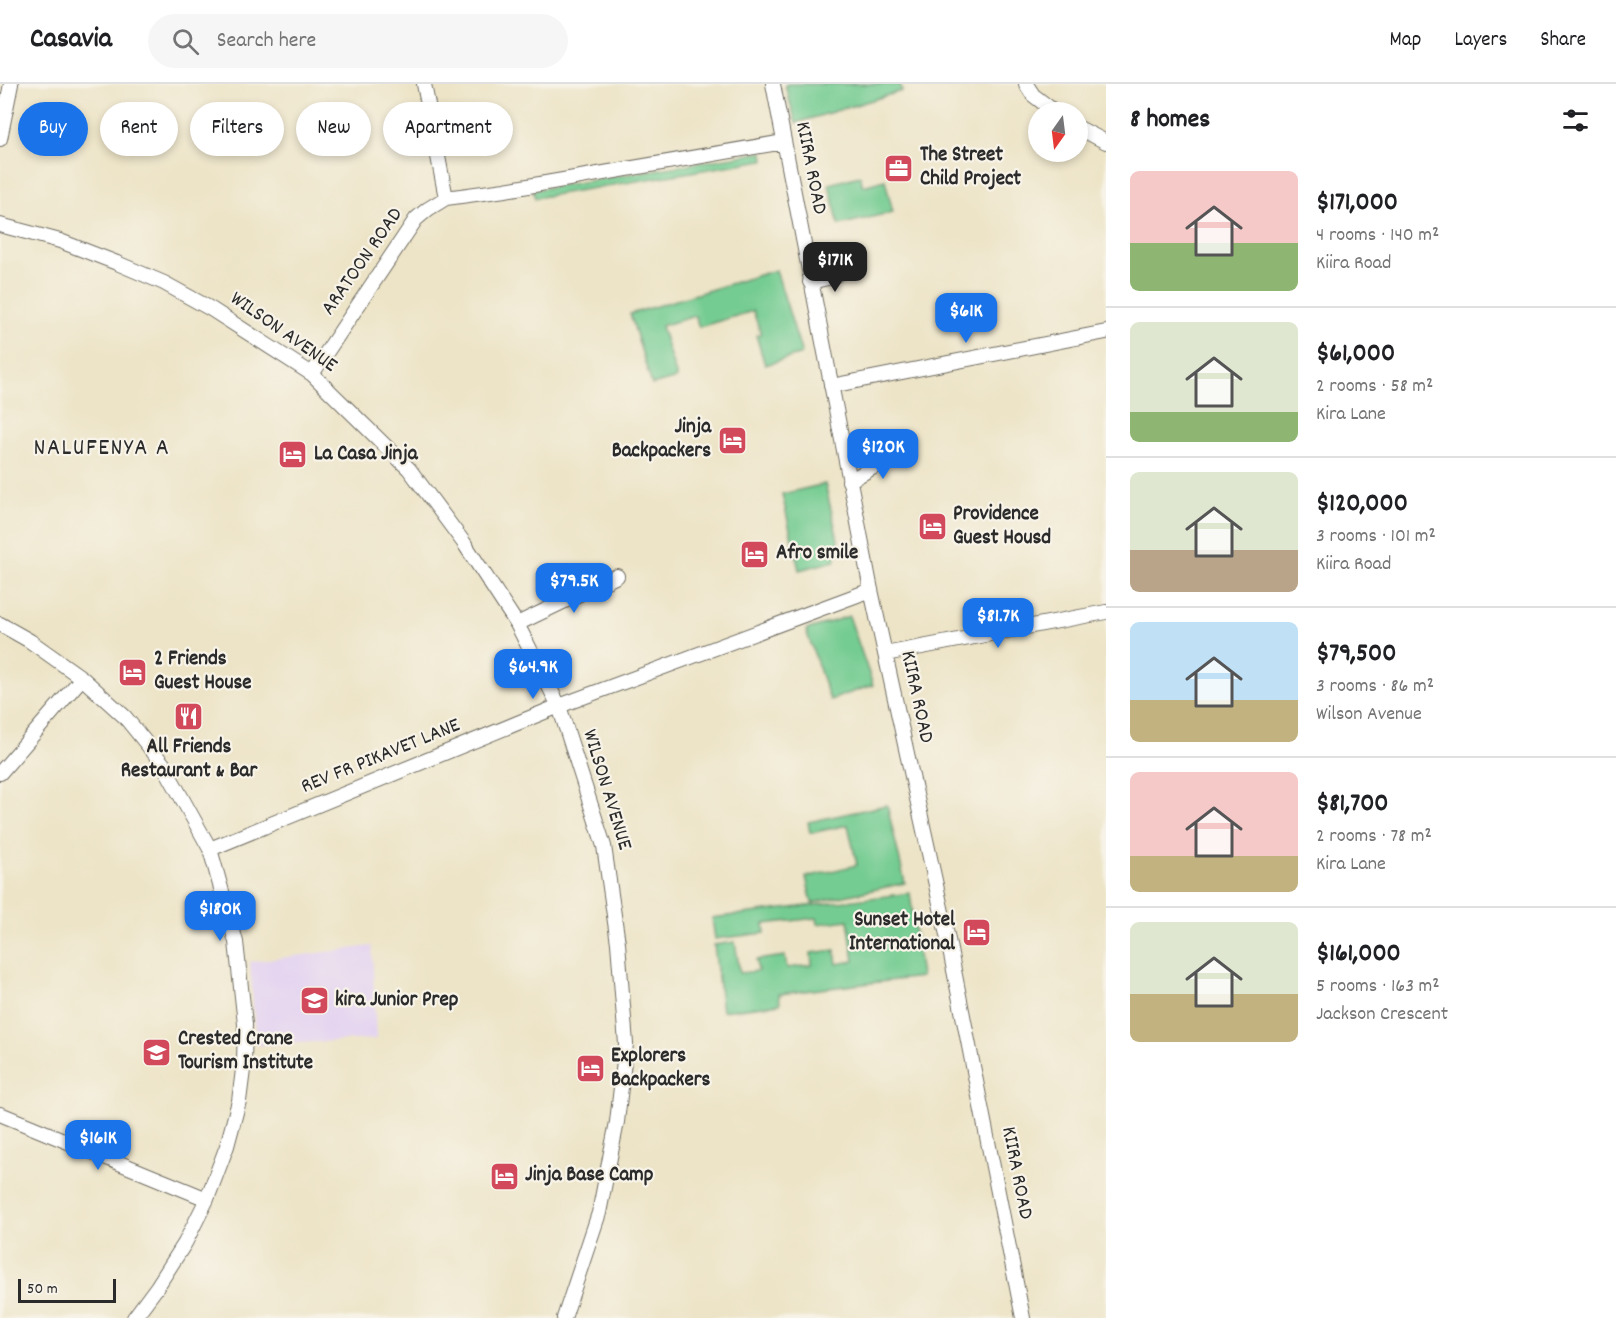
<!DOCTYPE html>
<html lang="en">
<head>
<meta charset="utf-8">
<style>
  :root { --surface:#fff; --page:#f6f6f6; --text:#202124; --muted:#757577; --line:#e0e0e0; --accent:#1a73e8 }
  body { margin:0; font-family:Dekko,sans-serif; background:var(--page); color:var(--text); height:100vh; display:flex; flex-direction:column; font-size:22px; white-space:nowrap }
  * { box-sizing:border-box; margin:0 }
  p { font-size:20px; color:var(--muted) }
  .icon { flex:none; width:33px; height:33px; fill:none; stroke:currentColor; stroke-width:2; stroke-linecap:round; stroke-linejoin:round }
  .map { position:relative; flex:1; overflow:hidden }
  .drawer { display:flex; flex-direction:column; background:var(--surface); width:510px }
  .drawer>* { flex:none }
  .guide { position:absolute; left:18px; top:18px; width:570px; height:54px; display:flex; gap:12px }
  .needle { width:39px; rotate:194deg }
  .fabs { position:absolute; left:1028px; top:18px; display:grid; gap:12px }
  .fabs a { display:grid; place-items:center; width:60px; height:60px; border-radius:50%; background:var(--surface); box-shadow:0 3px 9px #0003; font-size:30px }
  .scale { position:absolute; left:18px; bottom:15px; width:98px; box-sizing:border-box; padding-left:6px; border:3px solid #2b2b2b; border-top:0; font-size:16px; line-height:21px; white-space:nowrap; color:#2b2b2b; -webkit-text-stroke:4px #f7f3e8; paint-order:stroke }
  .price { position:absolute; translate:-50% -51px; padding:0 14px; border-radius:12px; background:var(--accent); color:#fff; font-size:20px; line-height:39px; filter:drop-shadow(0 2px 3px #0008) }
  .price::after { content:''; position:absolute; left:50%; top:36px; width:18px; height:14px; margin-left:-9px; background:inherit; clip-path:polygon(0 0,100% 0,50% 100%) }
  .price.active { background:#222; color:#fff }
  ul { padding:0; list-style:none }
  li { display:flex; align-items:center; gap:18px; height:150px; padding:0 24px }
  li+li { border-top:2px solid var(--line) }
  li span { display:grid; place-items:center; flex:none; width:168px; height:120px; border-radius:9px; color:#555 }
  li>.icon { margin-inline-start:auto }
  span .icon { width:72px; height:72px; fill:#fffc; stroke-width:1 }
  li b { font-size:26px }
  h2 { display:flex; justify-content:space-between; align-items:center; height:72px; padding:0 24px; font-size:26px }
  .tag { padding:0 21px; border-radius:27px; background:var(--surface); box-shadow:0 3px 9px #0003; font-size:21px; line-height:54px }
  .tag.active { background:var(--accent); color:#fff }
  header { display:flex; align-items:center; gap:36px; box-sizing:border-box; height:84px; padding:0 30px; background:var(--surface); border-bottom:2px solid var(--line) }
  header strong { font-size:28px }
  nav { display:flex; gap:33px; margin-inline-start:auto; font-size:21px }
  .search { width:420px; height:54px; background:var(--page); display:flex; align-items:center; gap:15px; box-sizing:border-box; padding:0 21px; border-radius:33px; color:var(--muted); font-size:22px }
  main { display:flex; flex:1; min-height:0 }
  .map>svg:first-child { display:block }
  .built { fill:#e4d3f1 }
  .green { fill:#74cc92; stroke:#507c5e; stroke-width:1.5 }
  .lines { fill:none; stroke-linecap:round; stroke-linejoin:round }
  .street-casing { stroke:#6f6c62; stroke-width:16 }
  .street { stroke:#fff; stroke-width:14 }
  .labels { text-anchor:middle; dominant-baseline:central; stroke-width:4.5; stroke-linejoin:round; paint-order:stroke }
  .poi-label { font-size:21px; font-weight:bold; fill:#2b2b2b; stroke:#f7f3e8; text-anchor:start }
  .street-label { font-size:21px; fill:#2b2b2b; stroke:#f7f3e8 }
  .quarter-label { font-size:24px; letter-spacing:1.5px; fill:#2b2b2b; stroke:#f7f3e8 }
</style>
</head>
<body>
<header>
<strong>Casavia</strong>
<div class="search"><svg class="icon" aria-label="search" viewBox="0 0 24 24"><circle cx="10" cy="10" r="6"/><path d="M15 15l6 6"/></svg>Search here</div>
<nav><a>Map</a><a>Layers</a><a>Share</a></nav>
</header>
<main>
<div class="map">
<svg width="1106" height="1234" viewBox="0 0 1106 1234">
  <rect width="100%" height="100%" fill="#f7f3e8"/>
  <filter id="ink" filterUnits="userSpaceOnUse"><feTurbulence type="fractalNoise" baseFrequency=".0167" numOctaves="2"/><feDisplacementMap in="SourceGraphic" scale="12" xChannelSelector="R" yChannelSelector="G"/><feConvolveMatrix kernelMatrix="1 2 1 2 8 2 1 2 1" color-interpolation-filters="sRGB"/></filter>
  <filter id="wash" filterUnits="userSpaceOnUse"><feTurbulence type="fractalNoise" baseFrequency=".008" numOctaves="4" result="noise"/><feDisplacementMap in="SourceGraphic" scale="24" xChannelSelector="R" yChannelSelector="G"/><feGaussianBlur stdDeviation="1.35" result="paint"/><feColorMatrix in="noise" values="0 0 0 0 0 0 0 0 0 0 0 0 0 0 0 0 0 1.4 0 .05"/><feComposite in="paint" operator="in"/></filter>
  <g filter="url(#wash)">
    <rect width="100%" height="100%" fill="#ede4c7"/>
    <path class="built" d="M372,862L376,955L256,961L250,878Z"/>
    <path class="green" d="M788,0H900L902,7L796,39L785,1Z
      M763,68L764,76L535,114L533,106Z
      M860,92L863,102L885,96L893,128L839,141L829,100Z
      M776,186L802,270L765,281L756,251L761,250L753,227L699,243L695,232L661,242L677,294L652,301L630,230Z
      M825,400L839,460L835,477L799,486L782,410Z
      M849,532L873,601L830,616L806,546Z
      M887,721L905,799L812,819L806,793L857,781L848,741L810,749L808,738Z
      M910,809L921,893L779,910L780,920L722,927L714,861L735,858L740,889L758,887L756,876L785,872L787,884L812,881L811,869L835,866L837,880L854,877L848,836L818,840L817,834L764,840L765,849L715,855L712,834Z"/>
  </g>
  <g filter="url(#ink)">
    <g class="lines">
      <defs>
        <path id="street" d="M424,0L446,114
          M773,0L871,506L947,851L1023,1234
          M1026,0L1033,11L1055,28
          M1077,43L1106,58
          M0,55L11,0
          M0,141L60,157L117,179L164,199L211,225L312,290L409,385L464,459L517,540L559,622L604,762L618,859L626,960L617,1038L599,1129L564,1234
          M810,198L832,193L845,185
          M312,290L416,135L428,125L446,114L505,106L784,58
          M831,302L1106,248
          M849,397L888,375L905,370
          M0,540L30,557L82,594L125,633L163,680L210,765L236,858L245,940L244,978L239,1017L227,1062L207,1115L185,1159L157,1203L134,1234
          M517,540L617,492
          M885,570L1106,528
          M0,689L82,594
          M210,765L559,622L871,506
          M0,1030L207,1115"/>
      </defs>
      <use href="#street" class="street-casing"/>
      <use href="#street" class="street"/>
    </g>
  </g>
  <defs>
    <symbol id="office-square" viewBox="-11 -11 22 22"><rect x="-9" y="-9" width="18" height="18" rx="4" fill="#d1495b" stroke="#f7f3e8"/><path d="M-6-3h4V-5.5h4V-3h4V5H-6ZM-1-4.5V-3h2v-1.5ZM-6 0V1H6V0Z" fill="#fff"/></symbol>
    <symbol id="hotel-square" viewBox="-11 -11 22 22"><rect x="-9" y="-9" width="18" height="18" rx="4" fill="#d1495b" stroke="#f7f3e8"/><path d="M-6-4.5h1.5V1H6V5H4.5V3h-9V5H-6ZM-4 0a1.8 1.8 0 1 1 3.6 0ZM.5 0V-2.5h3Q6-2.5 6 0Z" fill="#fff"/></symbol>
    <symbol id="restaurant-square" viewBox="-11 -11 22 22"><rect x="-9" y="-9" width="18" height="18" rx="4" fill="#d1495b" stroke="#f7f3e8"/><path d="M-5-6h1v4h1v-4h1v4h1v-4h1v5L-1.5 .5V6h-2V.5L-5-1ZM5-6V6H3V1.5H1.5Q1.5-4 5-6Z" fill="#fff"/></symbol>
    <symbol id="school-square" viewBox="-11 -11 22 22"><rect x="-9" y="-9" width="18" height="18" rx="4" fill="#d1495b" stroke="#f7f3e8"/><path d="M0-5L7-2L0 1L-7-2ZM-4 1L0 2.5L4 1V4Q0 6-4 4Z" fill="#fff"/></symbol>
  </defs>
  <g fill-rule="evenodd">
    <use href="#office-square" x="882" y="68" width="33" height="33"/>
    <use href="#hotel-square" x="716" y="340" width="33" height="33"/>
    <use href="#hotel-square" x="276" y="354" width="33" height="33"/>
    <use href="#hotel-square" x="916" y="426" width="33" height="33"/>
    <use href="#hotel-square" x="738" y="454" width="33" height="33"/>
    <use href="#hotel-square" x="116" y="572" width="33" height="33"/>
    <use href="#restaurant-square" x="172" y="616" width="33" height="33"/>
    <use href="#hotel-square" x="960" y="832" width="33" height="33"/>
    <use href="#school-square" x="298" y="900" width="33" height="33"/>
    <use href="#school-square" x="140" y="952" width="33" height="33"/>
    <use href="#hotel-square" x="574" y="968" width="33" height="33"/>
    <use href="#hotel-square" x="488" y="1076" width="33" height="33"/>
  </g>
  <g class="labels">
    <g class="poi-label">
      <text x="920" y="72">The Street<tspan x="920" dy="24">Child Project</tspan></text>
      <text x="711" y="344" text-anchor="end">Jinja<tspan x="711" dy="24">Backpackers</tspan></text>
      <text x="314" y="371">La Casa Jinja</text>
      <text x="953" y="431">Providence<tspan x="953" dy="24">Guest Housd</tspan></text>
      <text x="776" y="470">Afro smile</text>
      <text x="154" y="576">2 Friends<tspan x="154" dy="24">Guest House</tspan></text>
      <text x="189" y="664" text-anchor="middle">All Friends<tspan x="189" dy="24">Restaurant &amp; Bar</tspan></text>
      <text x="955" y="837" text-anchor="end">Sunset Hotel<tspan x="955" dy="24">International</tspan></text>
      <text x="335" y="917">kira Junior Prep</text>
      <text x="178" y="956">Crested Crane<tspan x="178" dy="24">Tourism Institute</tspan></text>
      <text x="611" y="973">Explorers<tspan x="611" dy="24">Backpackers</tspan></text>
      <text x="525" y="1092">Jinja Base Camp</text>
    </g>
    <g class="street-label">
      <text transform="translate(810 84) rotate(79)">KIIRA ROAD</text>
      <text transform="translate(363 178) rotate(-55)">ARATOON ROAD</text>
      <text transform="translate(283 249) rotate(35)">WILSON AVENUE</text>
      <text transform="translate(916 613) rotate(78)">KIIRA ROAD</text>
      <text transform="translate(381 673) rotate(-22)">REV FR PIKAVET LANE</text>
      <text transform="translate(606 706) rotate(73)">WILSON AVENUE</text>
      <text transform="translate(1016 1089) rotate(79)">KIIRA ROAD</text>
    </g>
    <g class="quarter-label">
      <text x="102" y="365">NALUFENYA A</text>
    </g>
  </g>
</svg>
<div class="fabs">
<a><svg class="needle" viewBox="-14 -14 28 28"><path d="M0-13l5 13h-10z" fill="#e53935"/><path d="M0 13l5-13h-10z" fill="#757577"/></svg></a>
</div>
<div class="scale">50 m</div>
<b class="price active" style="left:835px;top:209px">$171K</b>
<b class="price" style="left:966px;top:260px">$61K</b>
<b class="price" style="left:883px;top:396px">$120K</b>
<b class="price" style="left:574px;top:530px">$79.5K</b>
<b class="price" style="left:998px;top:565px">$81.7K</b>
<b class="price" style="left:533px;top:616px">$64.9K</b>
<b class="price" style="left:220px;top:858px">$180K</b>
<b class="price" style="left:98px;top:1087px">$161K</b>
<div class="guide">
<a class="tag active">Buy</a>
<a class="tag">Rent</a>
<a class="tag">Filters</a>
<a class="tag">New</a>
<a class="tag">Apartment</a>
</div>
</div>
<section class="drawer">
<h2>8 homes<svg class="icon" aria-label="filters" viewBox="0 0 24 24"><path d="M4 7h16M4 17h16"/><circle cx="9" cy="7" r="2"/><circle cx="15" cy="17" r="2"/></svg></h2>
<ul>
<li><span style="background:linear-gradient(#f6c9c9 60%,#8fb573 0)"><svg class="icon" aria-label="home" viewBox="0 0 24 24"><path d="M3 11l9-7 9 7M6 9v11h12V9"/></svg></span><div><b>$171,000</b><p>4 rooms · 140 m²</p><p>Kiira Road</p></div></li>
<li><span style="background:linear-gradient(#dfe7d0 75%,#8fb573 0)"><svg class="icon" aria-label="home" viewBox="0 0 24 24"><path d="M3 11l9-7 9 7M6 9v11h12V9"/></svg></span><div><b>$61,000</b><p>2 rooms · 58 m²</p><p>Kira Lane</p></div></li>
<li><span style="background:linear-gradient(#dfe7d0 65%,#b9a48a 0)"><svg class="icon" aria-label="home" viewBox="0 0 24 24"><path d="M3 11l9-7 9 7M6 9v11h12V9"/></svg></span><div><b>$120,000</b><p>3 rooms · 101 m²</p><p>Kiira Road</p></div></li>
<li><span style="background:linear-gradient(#bfe0f5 65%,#c2b280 0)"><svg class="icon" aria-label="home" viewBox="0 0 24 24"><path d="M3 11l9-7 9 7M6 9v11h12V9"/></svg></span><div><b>$79,500</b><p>3 rooms · 86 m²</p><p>Wilson Avenue</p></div></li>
<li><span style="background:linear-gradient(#f6c9c9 70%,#c2b280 0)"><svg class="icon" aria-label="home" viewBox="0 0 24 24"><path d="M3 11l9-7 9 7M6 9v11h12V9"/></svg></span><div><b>$81,700</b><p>2 rooms · 78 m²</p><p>Kira Lane</p></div></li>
<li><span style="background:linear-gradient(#dfe7d0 60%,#c2b280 0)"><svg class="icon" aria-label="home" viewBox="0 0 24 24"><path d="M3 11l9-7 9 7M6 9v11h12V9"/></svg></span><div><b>$161,000</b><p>5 rooms · 163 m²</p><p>Jackson Crescent</p></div></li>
</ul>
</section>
</main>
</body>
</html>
